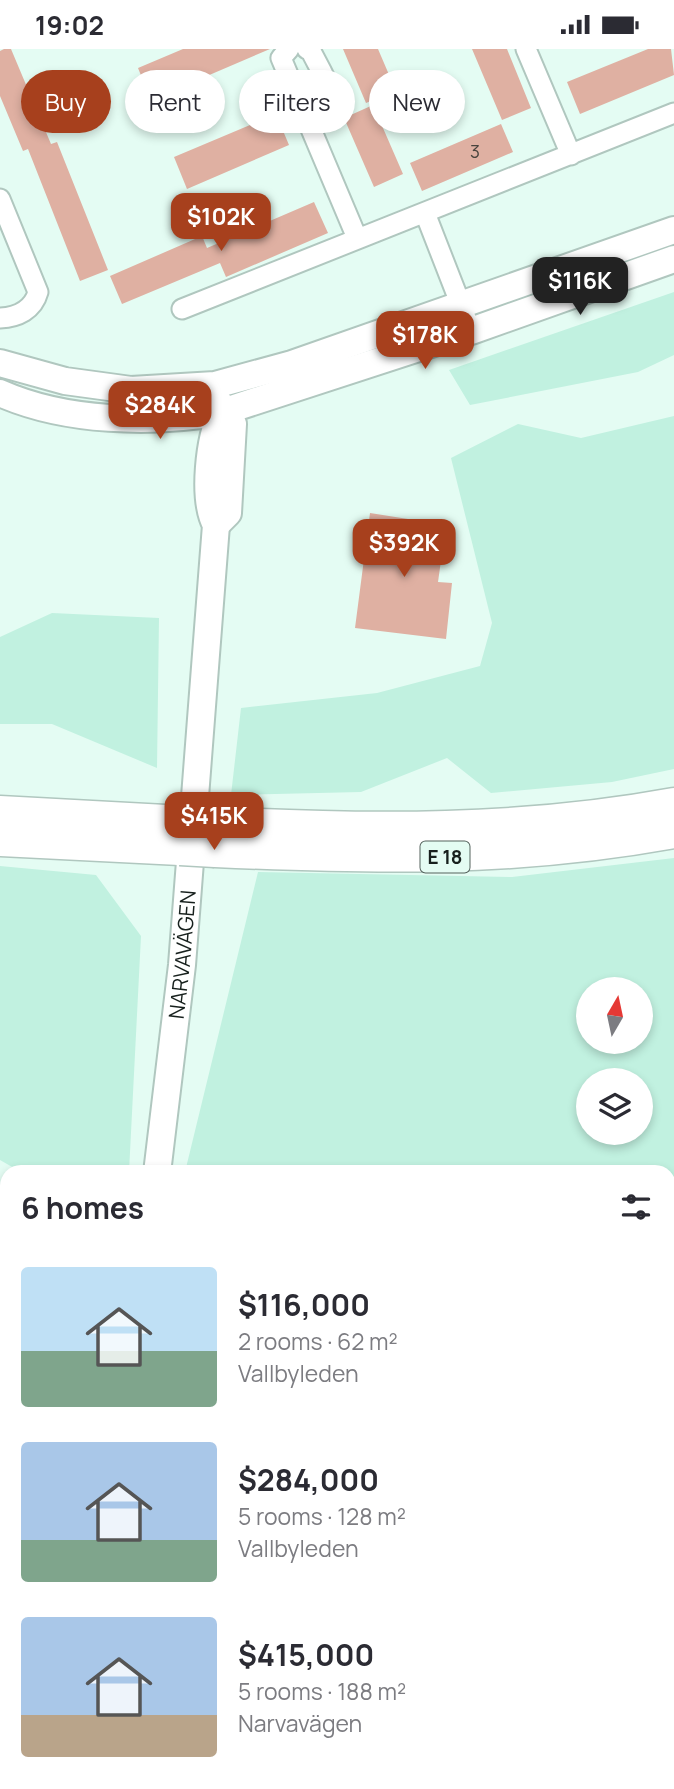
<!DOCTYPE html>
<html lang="en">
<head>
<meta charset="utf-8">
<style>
  :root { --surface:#fff; --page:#f7f7f7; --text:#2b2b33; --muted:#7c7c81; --accent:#a7401d }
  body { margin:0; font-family:Manrope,sans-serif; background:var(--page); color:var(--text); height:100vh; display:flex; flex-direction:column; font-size:26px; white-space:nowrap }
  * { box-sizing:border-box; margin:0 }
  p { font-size:23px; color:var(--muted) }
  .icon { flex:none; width:38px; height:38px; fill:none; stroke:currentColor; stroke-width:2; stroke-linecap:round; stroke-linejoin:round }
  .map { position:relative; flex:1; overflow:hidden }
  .details { position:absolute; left:0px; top:1116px; width:676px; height:625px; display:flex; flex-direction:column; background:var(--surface); border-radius:21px 21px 0 0; box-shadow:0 4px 10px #0003 }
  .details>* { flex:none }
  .banner { position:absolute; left:21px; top:21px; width:634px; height:63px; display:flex; gap:14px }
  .needle { width:46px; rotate:9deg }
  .buttons { position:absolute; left:576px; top:928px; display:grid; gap:14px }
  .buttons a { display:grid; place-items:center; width:77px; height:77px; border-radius:50%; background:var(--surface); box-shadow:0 4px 10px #0003; font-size:35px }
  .price { position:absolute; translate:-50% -60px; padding:0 16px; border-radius:14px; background:var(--accent); color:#fff; font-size:23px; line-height:46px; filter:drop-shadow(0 2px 4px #0008) }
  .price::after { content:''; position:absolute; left:50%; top:42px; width:21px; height:16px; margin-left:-10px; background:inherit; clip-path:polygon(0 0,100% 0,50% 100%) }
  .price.current { background:#222; color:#fff }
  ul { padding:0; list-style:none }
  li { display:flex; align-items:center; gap:21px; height:175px; padding:0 21px }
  li span { display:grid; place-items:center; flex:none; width:196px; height:140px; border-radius:7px; color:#555 }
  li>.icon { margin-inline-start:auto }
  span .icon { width:84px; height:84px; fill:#fffc; stroke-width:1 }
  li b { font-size:30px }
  h2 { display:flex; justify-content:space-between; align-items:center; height:84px; padding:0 21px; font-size:30px }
  .tag { padding:0 24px; border-radius:32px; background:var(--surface); box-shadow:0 4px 10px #0003; font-size:24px; line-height:63px }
  .tag.current { background:var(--accent); color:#fff }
  .status { display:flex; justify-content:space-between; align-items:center; height:49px; padding:0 35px; background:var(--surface); direction:ltr }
  .status svg { height:19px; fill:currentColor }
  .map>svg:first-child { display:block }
  .green { fill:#c1f1e0; fill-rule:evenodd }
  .building { fill:#dfb0a2 }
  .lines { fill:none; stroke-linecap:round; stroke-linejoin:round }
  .minor-casing { stroke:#b0c7bf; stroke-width:23 }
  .major-casing { stroke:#b0c7bf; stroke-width:30 }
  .highway-casing { stroke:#b0c7bf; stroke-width:33 }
  .minor { stroke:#fff; stroke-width:19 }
  .major { stroke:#fff; stroke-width:26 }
  .highway { stroke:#fff; stroke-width:30 }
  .highway-bridge-casing { stroke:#b0c7bf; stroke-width:33; stroke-linecap:butt }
  .highway-bridge { stroke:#fff; stroke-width:30 }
  .labels { text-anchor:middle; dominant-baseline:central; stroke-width:7; stroke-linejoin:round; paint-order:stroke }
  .number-label { font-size:18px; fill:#49443e }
  .shield { fill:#e4fcf3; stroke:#54625d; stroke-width:2 }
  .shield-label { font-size:19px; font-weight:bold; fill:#17201d }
  .street-label { font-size:21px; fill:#17201d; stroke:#e4fcf3 }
</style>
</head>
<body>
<div class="status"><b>19:02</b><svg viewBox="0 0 49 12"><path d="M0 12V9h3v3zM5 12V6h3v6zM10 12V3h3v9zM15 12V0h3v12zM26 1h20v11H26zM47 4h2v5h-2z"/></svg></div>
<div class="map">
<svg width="674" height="1740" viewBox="0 0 674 1740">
  <rect width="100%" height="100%" fill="#e4fcf3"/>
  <path class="green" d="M674,243V306L638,323L470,356L449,321Z
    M674,367V720L612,733L491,744L447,709L361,743L231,746L241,659L377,644L480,617L492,574L451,409L518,375L581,389Z
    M52,564L159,569L157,719L52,675H0V588Z
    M674,809V1681L668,1677V1124L185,1123L258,823L512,828ZM588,940H640V992H588ZM588,1031H640V1083H588Z
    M0,817L96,826L141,887L129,1123H21L0,1111Z
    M13,1734H304L301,1740H11Z"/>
  <path class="building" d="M4,0H11L51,95L57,93L108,221L80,232L28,100L23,102L0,47V2Z
    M183,0H270L151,51L138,19Z
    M343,0H378L396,42L366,54Z
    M472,0H507L531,59L502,71Z
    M648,0H671L674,26L580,65L567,33Z
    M373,56L403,125L374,138L344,69Z
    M276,65L289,96L187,140L174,108Z
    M501,75L513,103L422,142L410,114Z
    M314,153L328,184L226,228L220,214L122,255L110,227L202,187L207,199Z
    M370,464L446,476L438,533L452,534L446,590L355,579Z"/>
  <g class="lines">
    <defs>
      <path id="minor" d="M289,0L281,9L357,189
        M307,0L311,2C317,16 341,50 328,64C323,68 315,72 309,76
        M526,0L571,106
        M0,150L38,243C33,261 18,268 0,269
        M425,164L471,282
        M182,260L674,64
        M0,1352L7,1309
        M0,1618L7,1621
        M595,1734L604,1740
        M345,1740L347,1734"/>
      <g id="major">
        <path d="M0,314L65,332L131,341L215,336L292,315L674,181"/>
        <path d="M0,344C65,373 152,375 222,363L471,282L674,210"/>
        <path d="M216,476L228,464L233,375L222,363L219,354"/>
        <path id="s1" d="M157,1124L182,916L216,476C202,450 209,389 222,363"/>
        <path d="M0,1665L7,1646"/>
      </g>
      <path id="highway" d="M0,762L184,772
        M217,773C371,781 522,782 674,754
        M0,792L180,801
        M215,803C373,810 516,813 674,784"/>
    </defs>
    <use href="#minor" class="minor-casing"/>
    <use href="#major" class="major-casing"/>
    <use href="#highway" class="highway-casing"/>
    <use href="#minor" class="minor"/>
    <use href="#major" class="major"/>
    <use href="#highway" class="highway"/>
    <defs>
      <path id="highway-bridge" d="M184,772L217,773
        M180,801L215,803"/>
    </defs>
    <use href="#highway-bridge" class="highway-bridge-casing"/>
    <use href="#highway-bridge" class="highway-bridge"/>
  </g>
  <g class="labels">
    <g class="number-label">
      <text x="475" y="102">3</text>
    </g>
    <rect class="shield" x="420.5" y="792.5" width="49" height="31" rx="5"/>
    <g class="shield-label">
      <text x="445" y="808">E 18</text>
    </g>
    <g class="street-label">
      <text stroke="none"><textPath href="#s1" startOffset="220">NARVAVÄGEN</textPath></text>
    </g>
  </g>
</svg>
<div class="buttons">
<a><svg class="needle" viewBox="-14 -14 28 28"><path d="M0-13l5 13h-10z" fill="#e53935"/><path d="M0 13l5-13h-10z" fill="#7c7c81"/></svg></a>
<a><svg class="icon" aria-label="layers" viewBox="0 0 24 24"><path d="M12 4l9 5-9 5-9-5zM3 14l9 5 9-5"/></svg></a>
</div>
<b class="price" style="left:221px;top:204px">$102K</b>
<b class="price current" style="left:580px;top:268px">$116K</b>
<b class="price" style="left:425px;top:322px">$178K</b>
<b class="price" style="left:160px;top:392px">$284K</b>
<b class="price" style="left:404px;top:530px">$392K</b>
<b class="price" style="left:214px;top:803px">$415K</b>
<div class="banner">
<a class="tag current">Buy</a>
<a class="tag">Rent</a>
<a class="tag">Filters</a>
<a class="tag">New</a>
</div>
<section class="details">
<h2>6 homes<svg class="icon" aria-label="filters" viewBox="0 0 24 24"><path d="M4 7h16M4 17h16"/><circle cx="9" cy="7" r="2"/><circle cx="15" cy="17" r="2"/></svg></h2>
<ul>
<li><span style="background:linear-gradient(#bfe0f5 60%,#7fa58c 0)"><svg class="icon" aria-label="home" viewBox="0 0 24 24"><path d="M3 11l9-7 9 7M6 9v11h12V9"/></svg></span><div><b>$116,000</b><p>2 rooms · 62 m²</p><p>Vallbyleden</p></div></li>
<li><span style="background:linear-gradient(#a9c7e8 70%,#7fa58c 0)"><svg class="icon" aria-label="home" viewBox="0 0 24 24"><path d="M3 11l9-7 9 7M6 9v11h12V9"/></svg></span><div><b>$284,000</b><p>5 rooms · 128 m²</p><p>Vallbyleden</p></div></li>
<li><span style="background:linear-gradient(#a9c7e8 70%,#b9a48a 0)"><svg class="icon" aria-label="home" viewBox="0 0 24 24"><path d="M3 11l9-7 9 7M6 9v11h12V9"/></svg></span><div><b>$415,000</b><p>5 rooms · 188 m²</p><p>Narvavägen</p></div></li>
</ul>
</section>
</div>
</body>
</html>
